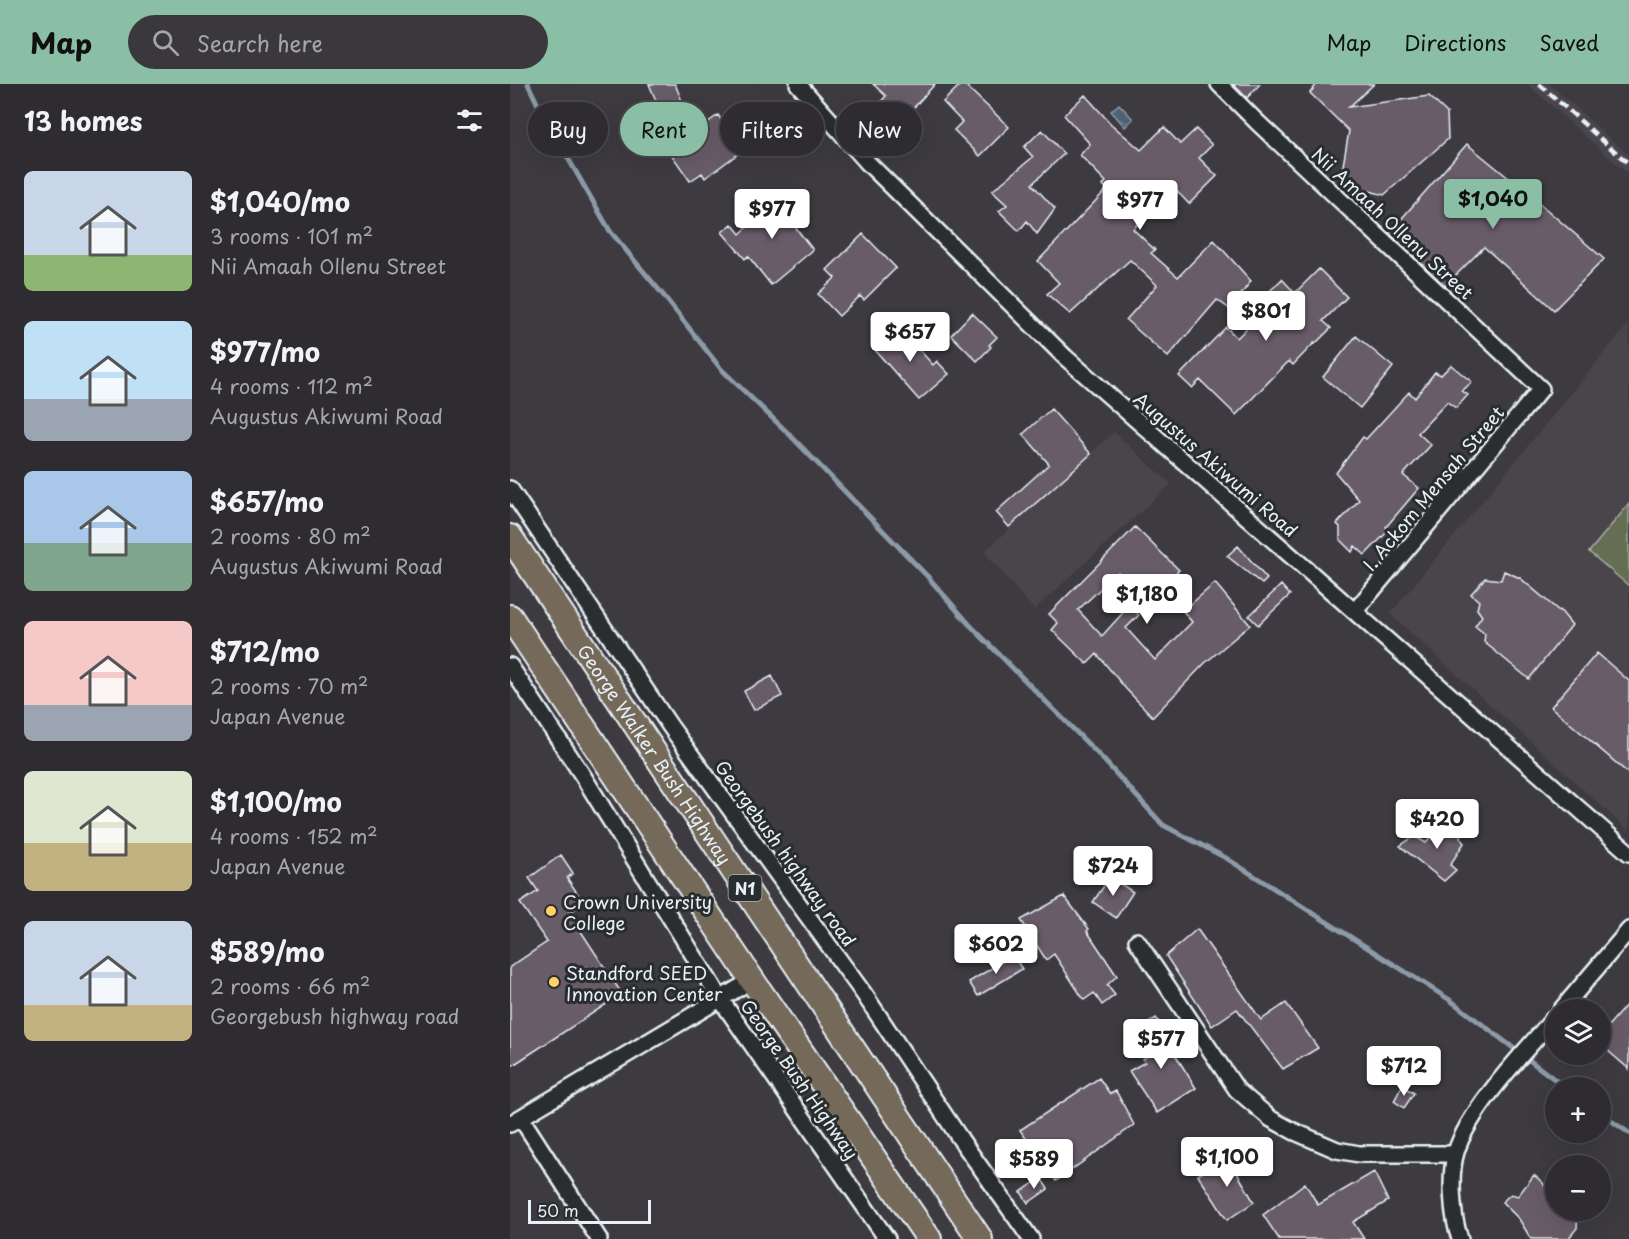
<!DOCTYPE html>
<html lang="en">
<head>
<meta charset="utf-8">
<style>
  :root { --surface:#2e2c30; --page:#3a383c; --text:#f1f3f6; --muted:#a7a7ab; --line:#49484c; --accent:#8abfa5 }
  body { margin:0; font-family:"Playpen Sans",sans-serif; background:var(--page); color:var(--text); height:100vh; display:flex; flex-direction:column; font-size:22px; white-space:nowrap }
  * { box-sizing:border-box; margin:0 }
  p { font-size:20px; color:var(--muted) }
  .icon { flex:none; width:33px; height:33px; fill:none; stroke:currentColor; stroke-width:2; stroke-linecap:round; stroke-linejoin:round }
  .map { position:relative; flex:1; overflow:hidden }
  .panel { display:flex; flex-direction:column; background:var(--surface); width:510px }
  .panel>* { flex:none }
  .banner { position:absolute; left:18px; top:18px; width:570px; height:54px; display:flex; gap:12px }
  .fabs { position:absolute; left:1035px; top:915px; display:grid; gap:12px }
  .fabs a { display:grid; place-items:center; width:66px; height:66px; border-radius:50%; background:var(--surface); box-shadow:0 6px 24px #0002,0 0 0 2px var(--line); font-size:30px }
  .scale { position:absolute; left:18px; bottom:15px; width:123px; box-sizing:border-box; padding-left:6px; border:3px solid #e8f1f8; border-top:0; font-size:16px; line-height:21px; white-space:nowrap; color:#e8f1f8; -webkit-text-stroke:4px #2a2d2e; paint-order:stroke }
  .price { position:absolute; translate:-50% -51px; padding:0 14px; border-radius:6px; background:#fff; color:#222; font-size:20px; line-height:39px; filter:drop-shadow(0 2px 3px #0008) }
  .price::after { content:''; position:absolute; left:50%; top:36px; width:18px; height:14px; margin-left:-9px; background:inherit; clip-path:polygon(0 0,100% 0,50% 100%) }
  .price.selected { background:var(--accent); color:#111 }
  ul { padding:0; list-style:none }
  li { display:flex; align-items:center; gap:18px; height:150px; padding:0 24px }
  li span { display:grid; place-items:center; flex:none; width:168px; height:120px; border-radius:9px; color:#555 }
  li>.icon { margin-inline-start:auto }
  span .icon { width:72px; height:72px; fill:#fffc; stroke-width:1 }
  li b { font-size:26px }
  h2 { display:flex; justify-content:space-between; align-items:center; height:72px; padding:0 24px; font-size:26px }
  .tag { padding:0 21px; border-radius:27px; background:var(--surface); box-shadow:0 6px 24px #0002,0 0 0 2px var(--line); font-size:21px; line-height:54px }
  .tag.selected { background:var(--accent); color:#111 }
  header { display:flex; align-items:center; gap:36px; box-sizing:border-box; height:84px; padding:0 30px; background:var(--accent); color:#111 }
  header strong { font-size:28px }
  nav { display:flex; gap:33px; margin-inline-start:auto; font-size:21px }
  .search { width:420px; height:54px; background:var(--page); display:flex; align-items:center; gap:15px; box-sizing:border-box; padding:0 21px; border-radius:33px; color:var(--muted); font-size:22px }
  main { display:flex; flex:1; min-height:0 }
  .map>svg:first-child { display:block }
  .built { fill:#4a454c }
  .pitch { fill:#656d53; stroke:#a6afa6; stroke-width:1.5 }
  .water { fill:url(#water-ripples); stroke:#8d9ba8; stroke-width:1.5 }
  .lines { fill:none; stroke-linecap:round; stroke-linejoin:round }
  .stream { stroke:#8d9ba8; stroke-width:5 }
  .building { fill:#685b69; stroke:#e8f1f8; stroke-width:1.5 }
  .minor-casing { stroke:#e8f1f8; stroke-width:20 }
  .trunk-casing { stroke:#e8f1f8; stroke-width:28 }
  .minor { stroke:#2a2d2e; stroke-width:15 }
  .trunk { stroke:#746a5a; stroke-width:24 }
  .rail { stroke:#e8f1f8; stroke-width:4.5; stroke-dasharray:9 4.5; stroke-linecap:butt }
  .poi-dot { fill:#ffd166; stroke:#2a2d2e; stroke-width:2 }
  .labels { text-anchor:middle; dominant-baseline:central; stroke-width:6; stroke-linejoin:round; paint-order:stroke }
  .shield { fill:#2a2d2e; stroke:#afb6bb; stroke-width:1.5 }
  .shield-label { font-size:16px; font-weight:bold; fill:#e8f1f8 }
  .street-label { font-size:18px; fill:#e8f1f8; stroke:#2a2d2e }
  .poi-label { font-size:18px; fill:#e8f1f8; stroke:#2a2d2e; text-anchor:start }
</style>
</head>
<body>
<header>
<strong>Map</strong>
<div class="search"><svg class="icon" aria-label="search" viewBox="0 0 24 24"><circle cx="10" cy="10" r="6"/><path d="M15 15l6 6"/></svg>Search here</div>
<nav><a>Map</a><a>Directions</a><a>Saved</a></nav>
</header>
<main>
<section class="panel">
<h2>13 homes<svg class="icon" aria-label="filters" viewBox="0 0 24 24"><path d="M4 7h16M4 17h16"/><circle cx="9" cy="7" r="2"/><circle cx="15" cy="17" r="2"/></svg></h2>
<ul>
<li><span style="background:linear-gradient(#c9d6e8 70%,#8fb573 0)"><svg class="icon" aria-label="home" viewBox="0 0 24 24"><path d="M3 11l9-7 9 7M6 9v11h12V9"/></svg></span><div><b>$1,040/mo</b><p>3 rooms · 101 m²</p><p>Nii Amaah Ollenu Street</p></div></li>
<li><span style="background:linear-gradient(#bfe0f5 65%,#9aa5b1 0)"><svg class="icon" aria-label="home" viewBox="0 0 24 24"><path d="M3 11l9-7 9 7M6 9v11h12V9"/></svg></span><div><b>$977/mo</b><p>4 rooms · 112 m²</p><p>Augustus Akiwumi Road</p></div></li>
<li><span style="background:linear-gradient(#a9c7e8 60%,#7fa58c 0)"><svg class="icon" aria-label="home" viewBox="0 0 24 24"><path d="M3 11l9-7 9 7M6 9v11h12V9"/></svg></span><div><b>$657/mo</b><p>2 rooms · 80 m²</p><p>Augustus Akiwumi Road</p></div></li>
<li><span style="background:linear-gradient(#f6c9c9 70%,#9aa5b1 0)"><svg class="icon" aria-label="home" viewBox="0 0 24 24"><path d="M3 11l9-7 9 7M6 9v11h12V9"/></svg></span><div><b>$712/mo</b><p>2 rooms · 70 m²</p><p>Japan Avenue</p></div></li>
<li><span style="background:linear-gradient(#dfe7d0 60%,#c2b280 0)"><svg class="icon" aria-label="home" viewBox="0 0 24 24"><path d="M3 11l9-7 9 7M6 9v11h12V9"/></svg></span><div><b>$1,100/mo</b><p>4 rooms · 152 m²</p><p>Japan Avenue</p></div></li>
<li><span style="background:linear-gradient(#c9d6e8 70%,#c2b280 0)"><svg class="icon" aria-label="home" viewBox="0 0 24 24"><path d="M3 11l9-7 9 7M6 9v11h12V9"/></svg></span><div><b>$589/mo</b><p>2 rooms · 66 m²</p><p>Georgebush highway road</p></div></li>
</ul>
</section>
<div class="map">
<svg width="1119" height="1155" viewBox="0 0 1119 1155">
  <defs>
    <pattern id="water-ripples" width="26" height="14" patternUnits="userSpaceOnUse" patternTransform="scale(1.5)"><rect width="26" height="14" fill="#506272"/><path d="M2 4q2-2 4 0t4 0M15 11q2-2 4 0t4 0" fill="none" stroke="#697987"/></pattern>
  </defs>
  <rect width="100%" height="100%" fill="#3d3b40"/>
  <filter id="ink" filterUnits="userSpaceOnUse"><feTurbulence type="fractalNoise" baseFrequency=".0167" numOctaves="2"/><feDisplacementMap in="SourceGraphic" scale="12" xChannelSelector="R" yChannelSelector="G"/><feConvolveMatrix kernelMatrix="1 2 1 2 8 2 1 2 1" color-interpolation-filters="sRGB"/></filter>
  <g filter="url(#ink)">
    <path class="built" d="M1017,0H1039L1070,27L1119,72V91Z
      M1119,239V747L880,530Z
      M604,348L661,400L524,526L474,468Z"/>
    <path class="pitch" d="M1119,420V502L1079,468Z"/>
    <path class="water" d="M609,20L623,35L615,43L601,27Z"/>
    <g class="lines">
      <path class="stream" d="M18,0L32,29L100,147L154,212L211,285L278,349L418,493L459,540L590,672L653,741L716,774L940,916L1056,1004
        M1090,1029L1119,1049"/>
    </g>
    <path class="building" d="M139,0H165L172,17L150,26Z
      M363,0H425L389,40L368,21L376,12Z
      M451,0H454L499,43L470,72L444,46L452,38L433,18Z
      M723,0H750L737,14Z
      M807,0H864L839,23L919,12L937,29L938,55L874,111L830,99L839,47L800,9Z
      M575,11L601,40L631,66L654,43L670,60L686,45L702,61L689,74L707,92L679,120L663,103L623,145L645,166L641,169L668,193L704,156L741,197L720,225L707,216L658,273L616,236L647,201L620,176L560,230L537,210L549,199L528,177L597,105L593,101L596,98L570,71L580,60L554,31Z
      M208,31L233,66L195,94L192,89L180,97L159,67Z
      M532,46L554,70L522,100L545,125L527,150L517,137L509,147L489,127L497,121L482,107L523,73L514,63Z
      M957,60L1022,113L1094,175L1044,226L974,163L935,202L879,149Z
      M273,110L291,129L282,139L303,166L261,201L238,172L235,175L212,148L222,140L230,150Z
      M353,150L386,184L354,216L350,212L329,232L308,210L325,194L317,186Z
      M809,185L837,213L813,237L821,244L805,260L804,259L783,281L779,277L726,331L690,296L682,304L669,292L716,243L727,254L763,218L756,211L772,195L785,209Z
      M462,229L487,253L479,261L481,263L467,277L441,251Z
      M386,240L423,281L427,277L439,290L409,316L365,266L378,255L374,251Z
      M846,252L883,283L850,324L813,293Z
      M941,281L962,298L952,307L958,311L946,324L937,318L908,349L921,361L893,391L909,404L876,443L879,446L855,471L845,462L842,468L830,456V443L827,440L849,416L826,389L853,353L856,355L899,308L905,314L925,288L931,291Z
      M541,325L581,370L499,443L486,428L539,380L513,350Z
      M625,443L669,486L633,520L608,488L568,526L592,552L619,522L629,531L616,544L645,576L682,538L673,527L705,499L740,541L694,580L643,633L616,605L587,570L577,580L542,546L548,539L539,530Z
      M728,462L757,495L752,500L717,472Z
      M994,487L1010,494L1049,527L1050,526L1062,541L1019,595L974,558L975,550L965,542L972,532L967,525L969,517L961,510L975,494L991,496Z
      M771,501L780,511L748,541L739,532Z
      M1087,569L1119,597V690L1041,623Z
      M262,592L272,612L244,626L234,607Z
      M936,735L951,747L950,753L954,759L940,781L946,786L934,797L890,762L904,752L916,759Z
      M51,771L63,789L57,794L74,819L59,829L112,910L0,983V883L37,858L10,819L28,807L19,794Z
      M600,793L623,808L606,834L583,818Z
      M554,812L579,845L577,847L607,892L597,901L605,911L592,921L584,909L574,916L544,870L536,876L511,836Z
      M687,845L751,936L776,919L808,964L773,985L727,925L702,942L656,872Z
      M503,871L512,885L468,912L459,898Z
      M1119,918V985L1090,960V951Z
      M646,934L654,945L651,948L686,1004L647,1029L619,987L635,978L633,975L642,969L627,947Z
      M589,994L600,1010L606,1007L624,1041L546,1097L510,1046Z
      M892,1002L904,1009L894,1024L884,1017Z
      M718,1073L744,1118L717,1136L688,1091Z
      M864,1088L878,1117L843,1138L854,1155H769L753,1131L795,1099L808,1121Z
      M1024,1091L1033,1099L1046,1126L1068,1127L1067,1144L1058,1155H1021L1009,1135L992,1118L1001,1110L1008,1112Z
      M531,1094L538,1105L518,1119L511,1108Z"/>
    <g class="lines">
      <defs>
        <path id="minor" d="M288,0L358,79L555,273L1119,769
          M709,0L747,38L1031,305L845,527
          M0,405L160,642L354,910L451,1056L521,1155
          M0,582L73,692L211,916L377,1155
          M627,857L727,1006L761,1035L783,1047L827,1066L849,1070H945
          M1051,926L1119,846
          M11,1034L89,1155
          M0,1040L242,896
          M950,1155C942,1133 939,1091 946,1068C959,1025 1015,967 1046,932"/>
        <g id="trunk">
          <path id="s1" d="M0,453L470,1155"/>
          <path d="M0,533L242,896L419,1155"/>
        </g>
      </defs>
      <use href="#minor" class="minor-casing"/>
      <use href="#trunk" class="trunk-casing"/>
      <use href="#minor" class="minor"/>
      <use href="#trunk" class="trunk"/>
      <path class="rail" d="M1029,0L1119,80"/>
    </g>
  </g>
  <g class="poi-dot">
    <circle cx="41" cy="827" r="6"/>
    <circle cx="44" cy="898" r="6"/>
  </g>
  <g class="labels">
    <rect class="shield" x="218.5" y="791" width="33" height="26" rx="4.5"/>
    <g class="shield-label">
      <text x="235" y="804">N1</text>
    </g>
    <g class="street-label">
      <text transform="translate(883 139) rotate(43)">Nii Amaah Ollenu Street</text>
      <text transform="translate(706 380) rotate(41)">Augustus Akiwumi Road</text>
      <text transform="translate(923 404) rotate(-50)">I. Ackom Mensah Street</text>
      <text stroke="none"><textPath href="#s1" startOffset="261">George Walker Bush Highway</textPath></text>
      <text transform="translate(276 769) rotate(54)">Georgebush highway road</text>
      <text transform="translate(290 995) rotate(55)">George Bush Highway</text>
    </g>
    <g class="poi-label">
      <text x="53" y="817">Crown University<tspan x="53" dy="21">College</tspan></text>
      <text x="56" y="888">Standford SEED<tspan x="56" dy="21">Innovation Center</tspan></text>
    </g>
  </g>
</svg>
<div class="fabs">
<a><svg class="icon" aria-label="layers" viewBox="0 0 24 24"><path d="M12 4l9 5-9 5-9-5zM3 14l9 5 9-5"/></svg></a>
<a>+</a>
<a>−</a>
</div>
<div class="scale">50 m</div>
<b class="price selected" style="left:983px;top:146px">$1,040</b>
<b class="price" style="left:630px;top:147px">$977</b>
<b class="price" style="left:262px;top:156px">$977</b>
<b class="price" style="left:756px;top:258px">$801</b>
<b class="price" style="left:400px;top:279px">$657</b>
<b class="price" style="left:637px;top:541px">$1,180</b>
<b class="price" style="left:927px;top:766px">$420</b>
<b class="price" style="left:603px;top:813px">$724</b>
<b class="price" style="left:486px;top:891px">$602</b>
<b class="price" style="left:651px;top:986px">$577</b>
<b class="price" style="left:894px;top:1013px">$712</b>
<b class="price" style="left:717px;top:1104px">$1,100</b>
<b class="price" style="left:524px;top:1106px">$589</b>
<div class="banner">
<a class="tag">Buy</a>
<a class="tag selected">Rent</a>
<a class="tag">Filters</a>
<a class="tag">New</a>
</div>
</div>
</main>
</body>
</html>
